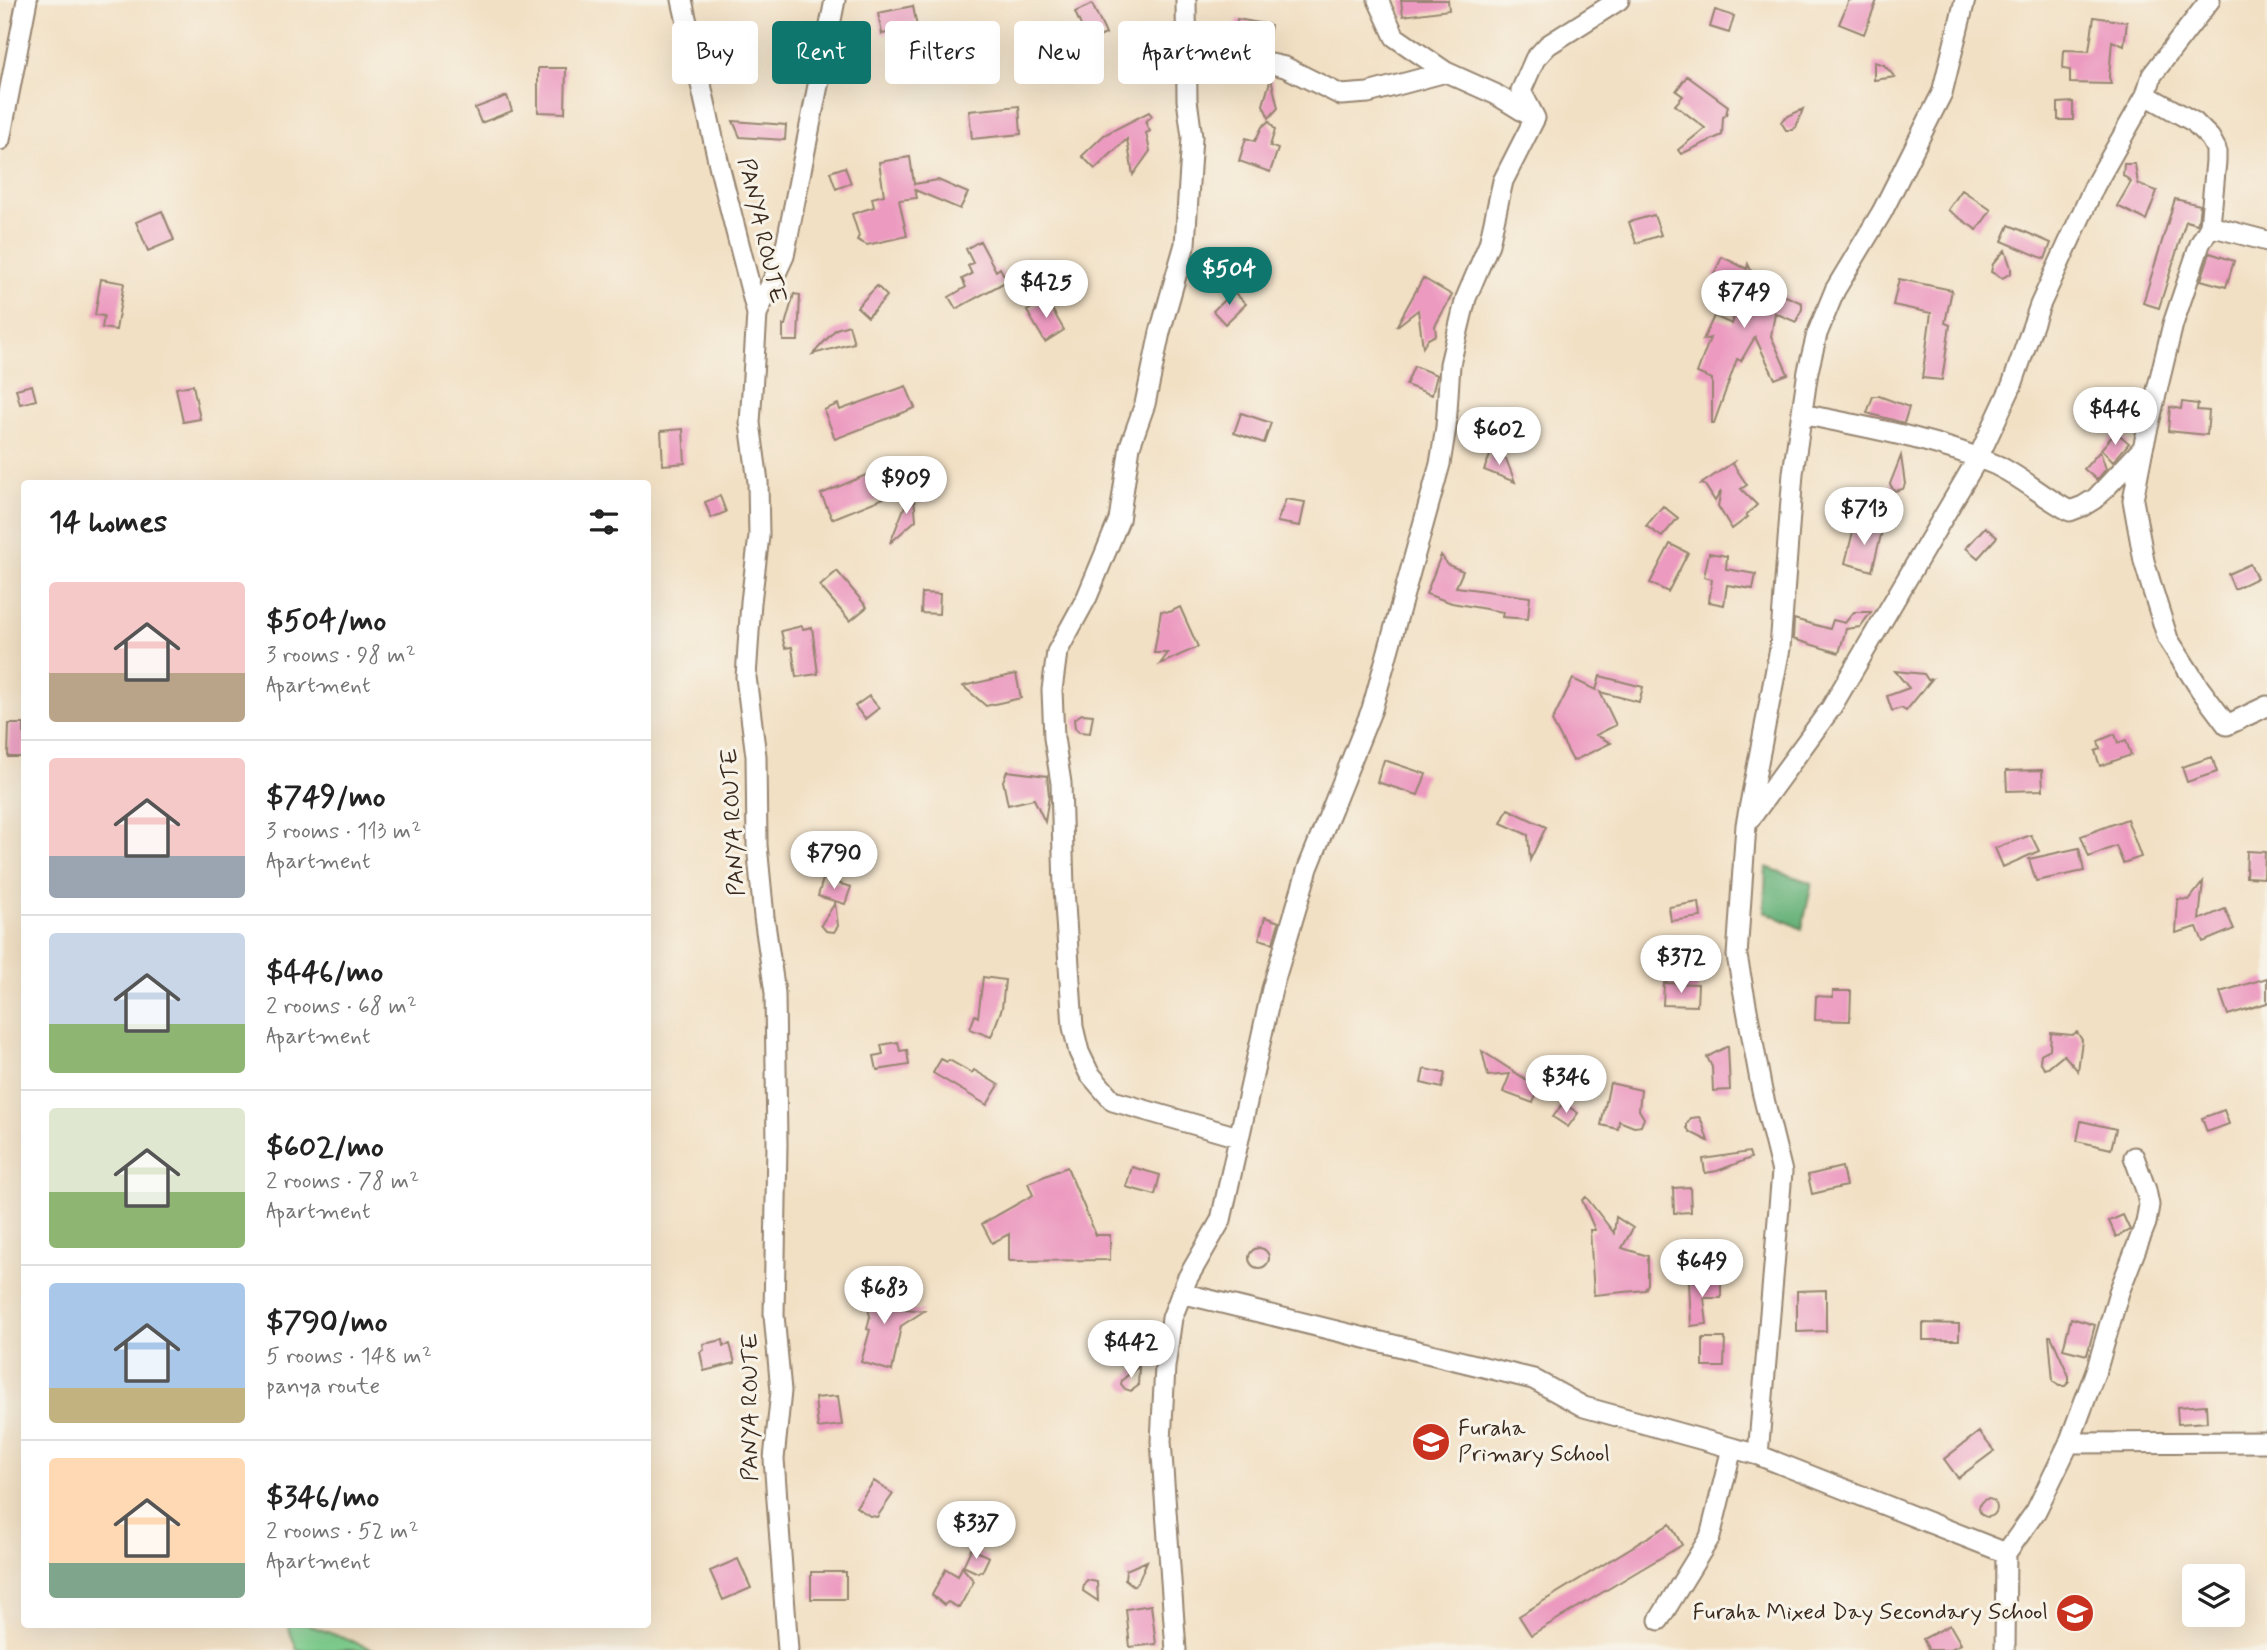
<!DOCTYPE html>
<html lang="en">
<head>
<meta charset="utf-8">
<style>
  :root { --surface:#fff; --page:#f6f6f6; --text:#222; --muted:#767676; --line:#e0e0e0; --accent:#0f766e }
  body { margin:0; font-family:Mynerve,sans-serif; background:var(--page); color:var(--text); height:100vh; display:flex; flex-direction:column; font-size:26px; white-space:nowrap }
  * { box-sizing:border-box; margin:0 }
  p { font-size:23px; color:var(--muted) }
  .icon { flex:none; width:38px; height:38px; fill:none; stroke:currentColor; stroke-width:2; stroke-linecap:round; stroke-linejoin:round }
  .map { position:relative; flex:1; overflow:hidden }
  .sheet { position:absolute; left:21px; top:480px; width:630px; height:1148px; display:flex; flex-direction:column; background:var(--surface); border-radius:7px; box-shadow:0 7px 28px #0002 }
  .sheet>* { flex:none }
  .hud { position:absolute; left:672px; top:21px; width:665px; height:63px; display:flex; gap:14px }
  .buttons { position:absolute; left:2182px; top:1564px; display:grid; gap:14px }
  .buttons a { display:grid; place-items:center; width:63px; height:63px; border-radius:7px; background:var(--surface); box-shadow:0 7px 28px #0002; font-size:35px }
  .price { position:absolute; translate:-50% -60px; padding:0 16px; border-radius:24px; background:#fff; color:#222; font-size:23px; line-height:46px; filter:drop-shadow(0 2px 4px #0008) }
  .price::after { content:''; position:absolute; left:50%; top:42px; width:21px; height:16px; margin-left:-10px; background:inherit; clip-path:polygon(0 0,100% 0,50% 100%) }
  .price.current { background:var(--accent); color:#fff }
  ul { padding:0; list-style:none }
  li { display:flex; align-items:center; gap:21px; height:175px; padding:0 28px }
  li+li { border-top:2px solid var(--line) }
  li span { display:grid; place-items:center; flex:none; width:196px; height:140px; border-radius:7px; color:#555 }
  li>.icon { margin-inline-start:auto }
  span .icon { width:84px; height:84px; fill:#fffc; stroke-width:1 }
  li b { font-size:30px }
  h2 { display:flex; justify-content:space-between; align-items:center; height:84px; padding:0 28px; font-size:30px }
  .pill { padding:0 24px; border-radius:7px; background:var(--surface); box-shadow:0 7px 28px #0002; font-size:24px; line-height:63px }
  .pill.current { background:var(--accent); color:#fff }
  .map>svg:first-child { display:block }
  .green { fill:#81d090; stroke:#5e7d57; stroke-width:2 }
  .forest { fill:#68b27a; stroke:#526e4c; stroke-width:2 }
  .building { fill:#ec9ac0 }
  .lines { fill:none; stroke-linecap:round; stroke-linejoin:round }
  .minor-casing { stroke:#968571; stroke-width:23 }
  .minor { stroke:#fff; stroke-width:19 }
  .labels { text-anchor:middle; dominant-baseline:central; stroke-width:6; stroke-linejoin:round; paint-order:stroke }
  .street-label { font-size:23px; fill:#3b2a1e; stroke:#f7f3e8 }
  .poi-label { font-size:23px; fill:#3b2a1e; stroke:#f7f3e8; text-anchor:start }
</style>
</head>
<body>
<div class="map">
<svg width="2267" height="1650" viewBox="0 0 2267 1650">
  <rect width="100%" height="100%" fill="#f7f3e8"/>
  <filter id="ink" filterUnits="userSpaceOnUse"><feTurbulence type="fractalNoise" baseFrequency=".0143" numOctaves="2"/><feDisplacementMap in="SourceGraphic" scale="14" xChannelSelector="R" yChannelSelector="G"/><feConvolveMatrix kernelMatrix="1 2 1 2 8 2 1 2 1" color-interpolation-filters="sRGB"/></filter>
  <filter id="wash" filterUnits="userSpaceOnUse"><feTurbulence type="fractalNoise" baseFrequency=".00686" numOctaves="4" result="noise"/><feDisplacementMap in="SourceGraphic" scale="28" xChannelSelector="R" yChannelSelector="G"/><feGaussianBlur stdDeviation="1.57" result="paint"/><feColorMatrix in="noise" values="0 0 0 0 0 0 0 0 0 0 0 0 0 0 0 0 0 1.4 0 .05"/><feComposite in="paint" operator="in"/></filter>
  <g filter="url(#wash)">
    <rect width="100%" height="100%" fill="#f2e0c4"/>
    <path class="green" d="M287,1624H306L375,1650H297Z"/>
    <path class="forest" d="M1766,867L1812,883L1802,929L1764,911Z"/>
    <g id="blocks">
      <path class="building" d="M1401,0H1448L1449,10L1403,16Z
        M1849,0H1877L1864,34L1839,24Z
        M1092,4L1106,34L1088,42L1075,12Z
        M913,6L917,27L882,34L878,13Z
        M1715,10L1734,16L1729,33L1710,27Z
        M2094,17L2127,22L2124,46L2112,41L2109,77L2111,84L2070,83V70L2063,69L2064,50L2089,51Z
        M1237,19L1271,25L1267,48L1233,42Z
        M1874,62L1884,65L1895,77L1874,80Z
        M538,68H566L565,113L538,112Z
        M1687,76L1728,106L1726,115L1723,117L1722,135L1681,154L1678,150L1705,128L1675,105L1683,96L1676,91Z
        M1271,78L1278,108L1269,118L1263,105Z
        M507,96L512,111L481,123L475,108Z
        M2073,102V120H2058V103Z
        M1019,106L1021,134L972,139L969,111Z
        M1803,109L1796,127L1792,130H1786L1781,122L1784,118Z
        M1149,112L1152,116L1145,122L1150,131L1146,133L1150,151L1133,175L1127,139L1095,169L1082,156L1104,135Z
        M733,121L786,125L785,140L740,137Z
        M1269,121L1275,130L1270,146L1278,149L1270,172L1239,161L1246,138L1255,141L1262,127Z
        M910,157L914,184L938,180L968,193L960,209L915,190L917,198L899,200L907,236L867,245L857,240L859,236L852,214L874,207L872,198L884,195L879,162Z
        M2124,164H2135L2138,184L2157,191L2146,220L2117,206L2131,182L2123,175Z
        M845,167L851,183L836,189L830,172Z
        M1962,190L1991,210L1977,230L1948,210Z
        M2175,199L2200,205L2198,222L2197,224L2186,221L2159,308L2143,303Z
        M162,211L174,240L148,251L136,222Z
        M1654,215L1661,235L1636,243L1629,222Z
        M2009,225L2051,243L2045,259L2002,241Z
        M980,241L996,271L1000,268L1007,281L956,309L949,297L966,287L962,279L972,274L968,266L973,263L966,249Z
        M2005,250L2011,268V273L2002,278L1991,272L1993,264Z
        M2210,253L2234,261L2226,287L2201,280Z
        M1722,257L1747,269L1748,264L1757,284L1802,303V309L1796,322L1775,313L1771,336L1788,374L1775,379L1755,337L1741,361L1737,359L1714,423H1712V379L1697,373L1710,338L1703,340L1714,316L1732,324L1741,289L1713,276Z
        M1423,278L1452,295L1435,326L1436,335L1428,339L1423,347L1418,310L1396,327Z
        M101,279L124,283L116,330L102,328L104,316L95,315Z
        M1899,279L1952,290L1945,323L1950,325L1942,380L1922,378L1931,313L1893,305Z
        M877,286L887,296L868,317L857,307Z
        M1233,291L1246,304L1225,324L1213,311Z
        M794,294L800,295L798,341H783V325H785Z
        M1046,299L1064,330L1045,342L1027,311Z
        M849,325L854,343L813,354L836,329Z
        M1414,366L1437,375L1432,395L1406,385Z
        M32,385L36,400L20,404L16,389Z
        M193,385L200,419L183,422L176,388Z
        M906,386L915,408L835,439L824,410L838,404L840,410Z
        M1873,396H1879L1909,407L1904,423L1867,413Z
        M2182,402L2198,404L2197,410L2209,411L2207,435L2168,431L2170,407L2181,409Z
        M1241,413L1271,423L1264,443L1234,433Z
        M683,429L685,463L663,465L661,431Z
        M2116,432L2129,443L2113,462L2101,449Z
        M2100,451L2106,469L2097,480L2084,469Z
        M1491,453L1506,459L1515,482L1484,470Z
        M1901,456L1905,484L1903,489L1894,491L1890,484Z
        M1734,462L1733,464L1747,485L1741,489L1757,505L1746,515L1748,517L1732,529L1718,506L1721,491L1715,501L1705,485L1701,484Z
        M884,467L894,471L891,495L832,519L821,494L866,475L869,480Z
        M913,486L916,520L890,543Z
        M720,496L726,512L711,518L705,502Z
        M1286,499L1305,502L1300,526L1277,522Z
        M1663,506L1678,518L1662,537L1646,526Z
        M1855,524L1882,531L1872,571L1845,563Z
        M1985,527L1997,537L1978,558L1966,548Z
        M1670,544L1688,553L1668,592L1650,583Z
        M1709,553L1727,556L1726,569L1756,574L1753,589L1727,585L1724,605L1709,602L1712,579L1704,577Z
        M1441,555L1448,565L1463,571L1456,587L1530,597L1528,619L1502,617L1503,612L1452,603L1426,594Z
        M2250,564L2257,578L2234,589L2228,574Z
        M837,571L867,607L850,621L820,586Z
        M922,593L940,594L939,614L921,613Z
        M1180,607L1198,647L1160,664L1168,653H1154L1161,611L1170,612Z
        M1854,612H1871L1860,627L1846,629L1839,653L1793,639L1794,619L1830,629L1833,620L1845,623Z
        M802,626L803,629L812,627L818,674L796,677L792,647L785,648L781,631Z
        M1895,671L1924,674L1928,680L1932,679L1906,711L1901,708L1892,711L1887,696L1909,688Z
        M1016,674L1021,698L986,706L963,686Z
        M1600,676L1643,687L1639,702L1600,692L1616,725L1596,735L1611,743L1573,761L1552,721L1573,679L1596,690Z
        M869,696L879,708L865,719L855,706Z
        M1082,714L1093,715L1090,733L1079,732L1075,728L1074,719Z
        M9,724H24V757H8Z
        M2115,734L2118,743L2126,740L2131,755L2100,766L2095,751L2100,749L2098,741Z
        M2212,757L2217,772L2187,782L2182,767Z
        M1384,760L1426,774L1418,795L1377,782Z
        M2042,770L2043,790L2007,791L2006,771Z
        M1007,771L1047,776L1049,796L1045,822L1034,799L1008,805L1003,781Z
        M1508,809L1546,827L1530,860L1528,835L1501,823Z
        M2127,819L2141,857L2123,863L2116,846L2089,857L2081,836Z
        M2031,835L2039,851L2003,867L1995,848Z
        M2079,848L2084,871L2036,881L2029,859Z
        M2247,851L2265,852L2264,878L2246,877Z
        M823,879L851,887L845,904L818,896Z
        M2203,882L2199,920L2225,909L2234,929L2203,942L2197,927L2176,933L2178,899L2189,900Z
        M1699,902L1701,917L1671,921L1669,907Z
        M835,903L838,926L834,932L826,931L821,925Z
        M1265,917L1279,922L1273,943L1259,939Z
        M983,977L1005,980L1002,1008L991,1037L970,1029L975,1015L978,1017Z
        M2267,978V1003L2228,1015L2220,992Z
        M1664,983L1698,984L1697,1006L1663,1005Z
        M1833,991H1851L1850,1021L1815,1020L1816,996L1833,997Z
        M2077,1032L2082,1040L2078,1071L2064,1055L2048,1068L2045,1069L2040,1061L2041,1054L2050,1049L2051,1033L2072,1035Z
        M898,1042L900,1051L907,1050L909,1065L877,1070L874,1056L883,1054L881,1045Z
        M1728,1046L1730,1090L1713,1091L1712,1067L1707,1057Z
        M1482,1051L1539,1088L1533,1103L1503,1092L1510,1074L1488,1076Z
        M941,1059L947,1062L949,1060L972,1073L974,1070L999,1085L987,1105L933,1073Z
        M1424,1069L1445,1073L1442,1088L1421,1083Z
        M1610,1083L1641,1090L1639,1110L1644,1118L1641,1126L1634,1127L1619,1121L1618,1129L1601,1125Z
        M1563,1103L1578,1113L1568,1127L1553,1117Z
        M2224,1110L2229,1124L2207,1132L2202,1118Z
        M1699,1117L1702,1122L1708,1141L1690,1132L1687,1128V1124L1691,1118Z
        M2081,1121L2116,1129L2111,1149L2077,1141Z
        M1749,1152L1751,1158L1717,1171L1705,1173L1703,1159Z
        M1067,1167L1096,1235H1110V1260L1009,1261V1234L992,1243L982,1224L1033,1195L1028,1183Z
        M1132,1167L1160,1175L1155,1195L1126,1187Z
        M1842,1167L1846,1186L1812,1194L1808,1175Z
        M1690,1187L1691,1212L1674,1213L1673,1188Z
        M1586,1197L1614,1233L1616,1217L1633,1228L1622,1248L1648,1256V1284L1645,1290L1594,1295L1590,1230H1595L1582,1200Z
        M2123,1215L2130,1230L2116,1237L2109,1221Z
        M1249 1258a10 10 0 1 1 20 0a10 10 0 1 1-20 0Z
        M1721,1280V1298H1704L1707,1324L1691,1326L1689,1281Z
        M873,1283L899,1291L893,1308L924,1311L901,1326L892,1371L861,1362L870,1330L867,1329L870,1316L862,1286Z
        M1826,1290V1331L1797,1332V1291Z
        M2071,1318L2095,1325L2087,1355L2063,1349Z
        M1150,1323L1112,1350L1110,1327Z
        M1923,1323L1959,1324V1340H1923Z
        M2049,1336H2051L2069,1376V1382L2065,1386H2059L2053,1381Z
        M1703,1338H1725L1724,1367H1703Z
        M723,1340L724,1346L730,1344L735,1363L704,1371L700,1352L704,1350L703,1344Z
        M1139,1366L1138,1386L1131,1391L1125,1389L1121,1384L1122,1380Z
        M838,1396L842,1425L818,1428L815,1398Z
        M2206,1405L2207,1422L2178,1424L2177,1407Z
        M1979,1432L1994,1451L1958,1478L1944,1459Z
        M874,1481L893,1494L877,1517L870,1516L856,1507Z
        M1979 1508a9 9 0 1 1 18 0a9 9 0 1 1-18 0Z
        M1670,1524L1682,1545L1531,1635L1519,1616Z
        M971,1549L989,1557L982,1572L980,1571L978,1573L963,1566Z
        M738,1559L751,1588L723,1600L710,1571Z
        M1147,1561L1139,1580L1134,1586L1125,1579L1126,1570Z
        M962,1567L974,1581L959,1608L948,1602L944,1605L932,1595L946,1569L958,1576Z
        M811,1572H846V1599H811Z
        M1087,1580L1097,1582L1098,1601L1083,1591L1084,1584Z
        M1151,1605L1156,1644L1130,1647L1126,1609Z
        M1950,1625L1961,1644L1949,1650H1929L1923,1639Z"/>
    </g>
  </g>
  <g filter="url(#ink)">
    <use href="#blocks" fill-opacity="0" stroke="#968571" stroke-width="2"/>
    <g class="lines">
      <defs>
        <path id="minor" d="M682,0L720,169L757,314L750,423L758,482L759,536L751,602L746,677L756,756L757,845L764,917L775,993L777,1144L774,1315L781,1391L774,1459L788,1650
          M1186,0L1187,100L1192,137L1185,244L1160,332L1145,404L1130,446L1119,520L1087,597L1057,652L1052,690L1054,738L1061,783L1064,889L1073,1027L1079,1052L1089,1073L1113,1101L1238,1137
          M1378,0L1395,37L1446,72L1495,94L1534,118
          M1185,45L1285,67L1341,95L1368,93L1446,72
          M0,140L27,0
          M2210,226L2267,241
          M757,314L784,256L835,0
          M1802,414C1865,427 1936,439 1996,465C2022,477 2044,498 2070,511L2083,506L2096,498L2143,448L2173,324L2200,244L2210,226L2216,161V149L2210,138L2194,122L2146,95
          M2143,448L2133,500L2144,561L2152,588L2168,639L2200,689L2227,725L2267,706
          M1750,819L1831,708L1978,458L2012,385L2040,305L2095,185L2146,95L2152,75L2210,0
          M1181,1293L1533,1379L1584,1407L1758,1455L2006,1553L2005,1650
          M2069,1443L2267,1442
          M1758,1455L1782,1172L1762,1091L1737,956L1746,825L1780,648L1793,473L1808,371L1817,334L1835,290L1882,212L1942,93L1965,0
          M2006,1553L2036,1511L2069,1443L2098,1365L2119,1292L2146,1223L2149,1205L2146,1190L2134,1157
          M1659,1620L1710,1537L1732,1448
          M1176,1650L1161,1441L1165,1367L1172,1318L1187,1279L1221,1220L1272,989L1308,868L1372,709L1440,464L1446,427L1450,364L1466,298L1489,244L1503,181L1535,118L1521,91L1535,59L1548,45L1619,0"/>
      </defs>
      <use href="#minor" class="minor-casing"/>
      <use href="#minor" class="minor"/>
    </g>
  </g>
  <defs>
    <symbol id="school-disc" viewBox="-11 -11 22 22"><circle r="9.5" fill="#c8321e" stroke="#f7f3e8"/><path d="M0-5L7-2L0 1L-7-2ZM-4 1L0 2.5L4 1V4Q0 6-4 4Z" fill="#fff"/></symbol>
  </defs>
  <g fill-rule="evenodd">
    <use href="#school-disc" x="1409" y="1420" width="44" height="44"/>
    <use href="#school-disc" x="2053" y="1591" width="44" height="44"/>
  </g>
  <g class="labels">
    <g class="street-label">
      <text transform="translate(761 231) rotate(77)">PANYA ROUTE</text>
      <text transform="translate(734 822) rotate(-93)">PANYA ROUTE</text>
      <text transform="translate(751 1407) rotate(-90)">PANYA ROUTE</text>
    </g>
    <g class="poi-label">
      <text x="1458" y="1429">Furaha<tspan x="1458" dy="26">Primary School</tspan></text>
      <text x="2048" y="1613" text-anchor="end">Furaha Mixed Day Secondary School</text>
    </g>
  </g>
</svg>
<div class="buttons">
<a><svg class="icon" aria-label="layers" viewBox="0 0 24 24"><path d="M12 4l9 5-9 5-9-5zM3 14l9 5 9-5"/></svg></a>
</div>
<b class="price current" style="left:1229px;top:307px">$504</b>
<b class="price" style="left:1046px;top:320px">$425</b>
<b class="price" style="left:1744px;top:330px">$749</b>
<b class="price" style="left:2115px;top:447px">$446</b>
<b class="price" style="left:1499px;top:467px">$602</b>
<b class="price" style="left:906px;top:516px">$909</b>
<b class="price" style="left:1864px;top:547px">$713</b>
<b class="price" style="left:834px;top:891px">$790</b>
<b class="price" style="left:1681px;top:995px">$372</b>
<b class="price" style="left:1566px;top:1115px">$346</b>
<b class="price" style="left:1702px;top:1299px">$649</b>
<b class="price" style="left:884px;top:1326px">$683</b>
<b class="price" style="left:1131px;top:1380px">$442</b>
<b class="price" style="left:976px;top:1561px">$337</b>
<div class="hud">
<a class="pill">Buy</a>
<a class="pill current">Rent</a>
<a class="pill">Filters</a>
<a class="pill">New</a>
<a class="pill">Apartment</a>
</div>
<section class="sheet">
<h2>14 homes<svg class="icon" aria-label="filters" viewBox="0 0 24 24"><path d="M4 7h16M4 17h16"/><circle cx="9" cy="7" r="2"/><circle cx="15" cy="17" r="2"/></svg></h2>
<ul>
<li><span style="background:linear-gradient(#f6c9c9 65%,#b9a48a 0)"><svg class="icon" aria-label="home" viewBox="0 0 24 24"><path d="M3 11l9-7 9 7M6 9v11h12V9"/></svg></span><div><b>$504/mo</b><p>3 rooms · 98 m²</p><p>Apartment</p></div></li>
<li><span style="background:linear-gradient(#f6c9c9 70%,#9aa5b1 0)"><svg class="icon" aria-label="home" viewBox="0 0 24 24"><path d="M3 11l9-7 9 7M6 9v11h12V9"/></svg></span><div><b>$749/mo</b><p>3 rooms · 113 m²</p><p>Apartment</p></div></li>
<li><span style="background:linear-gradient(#c9d6e8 65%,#8fb573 0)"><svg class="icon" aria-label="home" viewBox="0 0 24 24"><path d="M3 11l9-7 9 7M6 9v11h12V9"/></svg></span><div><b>$446/mo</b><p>2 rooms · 68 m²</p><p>Apartment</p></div></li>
<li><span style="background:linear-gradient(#dfe7d0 60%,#8fb573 0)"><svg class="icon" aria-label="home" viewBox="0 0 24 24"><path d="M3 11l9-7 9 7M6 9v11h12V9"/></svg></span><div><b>$602/mo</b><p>2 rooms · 78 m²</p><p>Apartment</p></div></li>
<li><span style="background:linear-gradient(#a9c7e8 75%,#c2b280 0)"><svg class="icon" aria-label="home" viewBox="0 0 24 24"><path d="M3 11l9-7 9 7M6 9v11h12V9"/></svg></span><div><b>$790/mo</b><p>5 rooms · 148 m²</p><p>panya route</p></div></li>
<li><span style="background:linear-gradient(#ffd9b3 75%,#7fa58c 0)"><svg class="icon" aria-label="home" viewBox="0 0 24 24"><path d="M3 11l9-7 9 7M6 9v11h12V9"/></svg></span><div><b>$346/mo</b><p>2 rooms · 52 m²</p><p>Apartment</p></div></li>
</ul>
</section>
</div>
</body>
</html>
